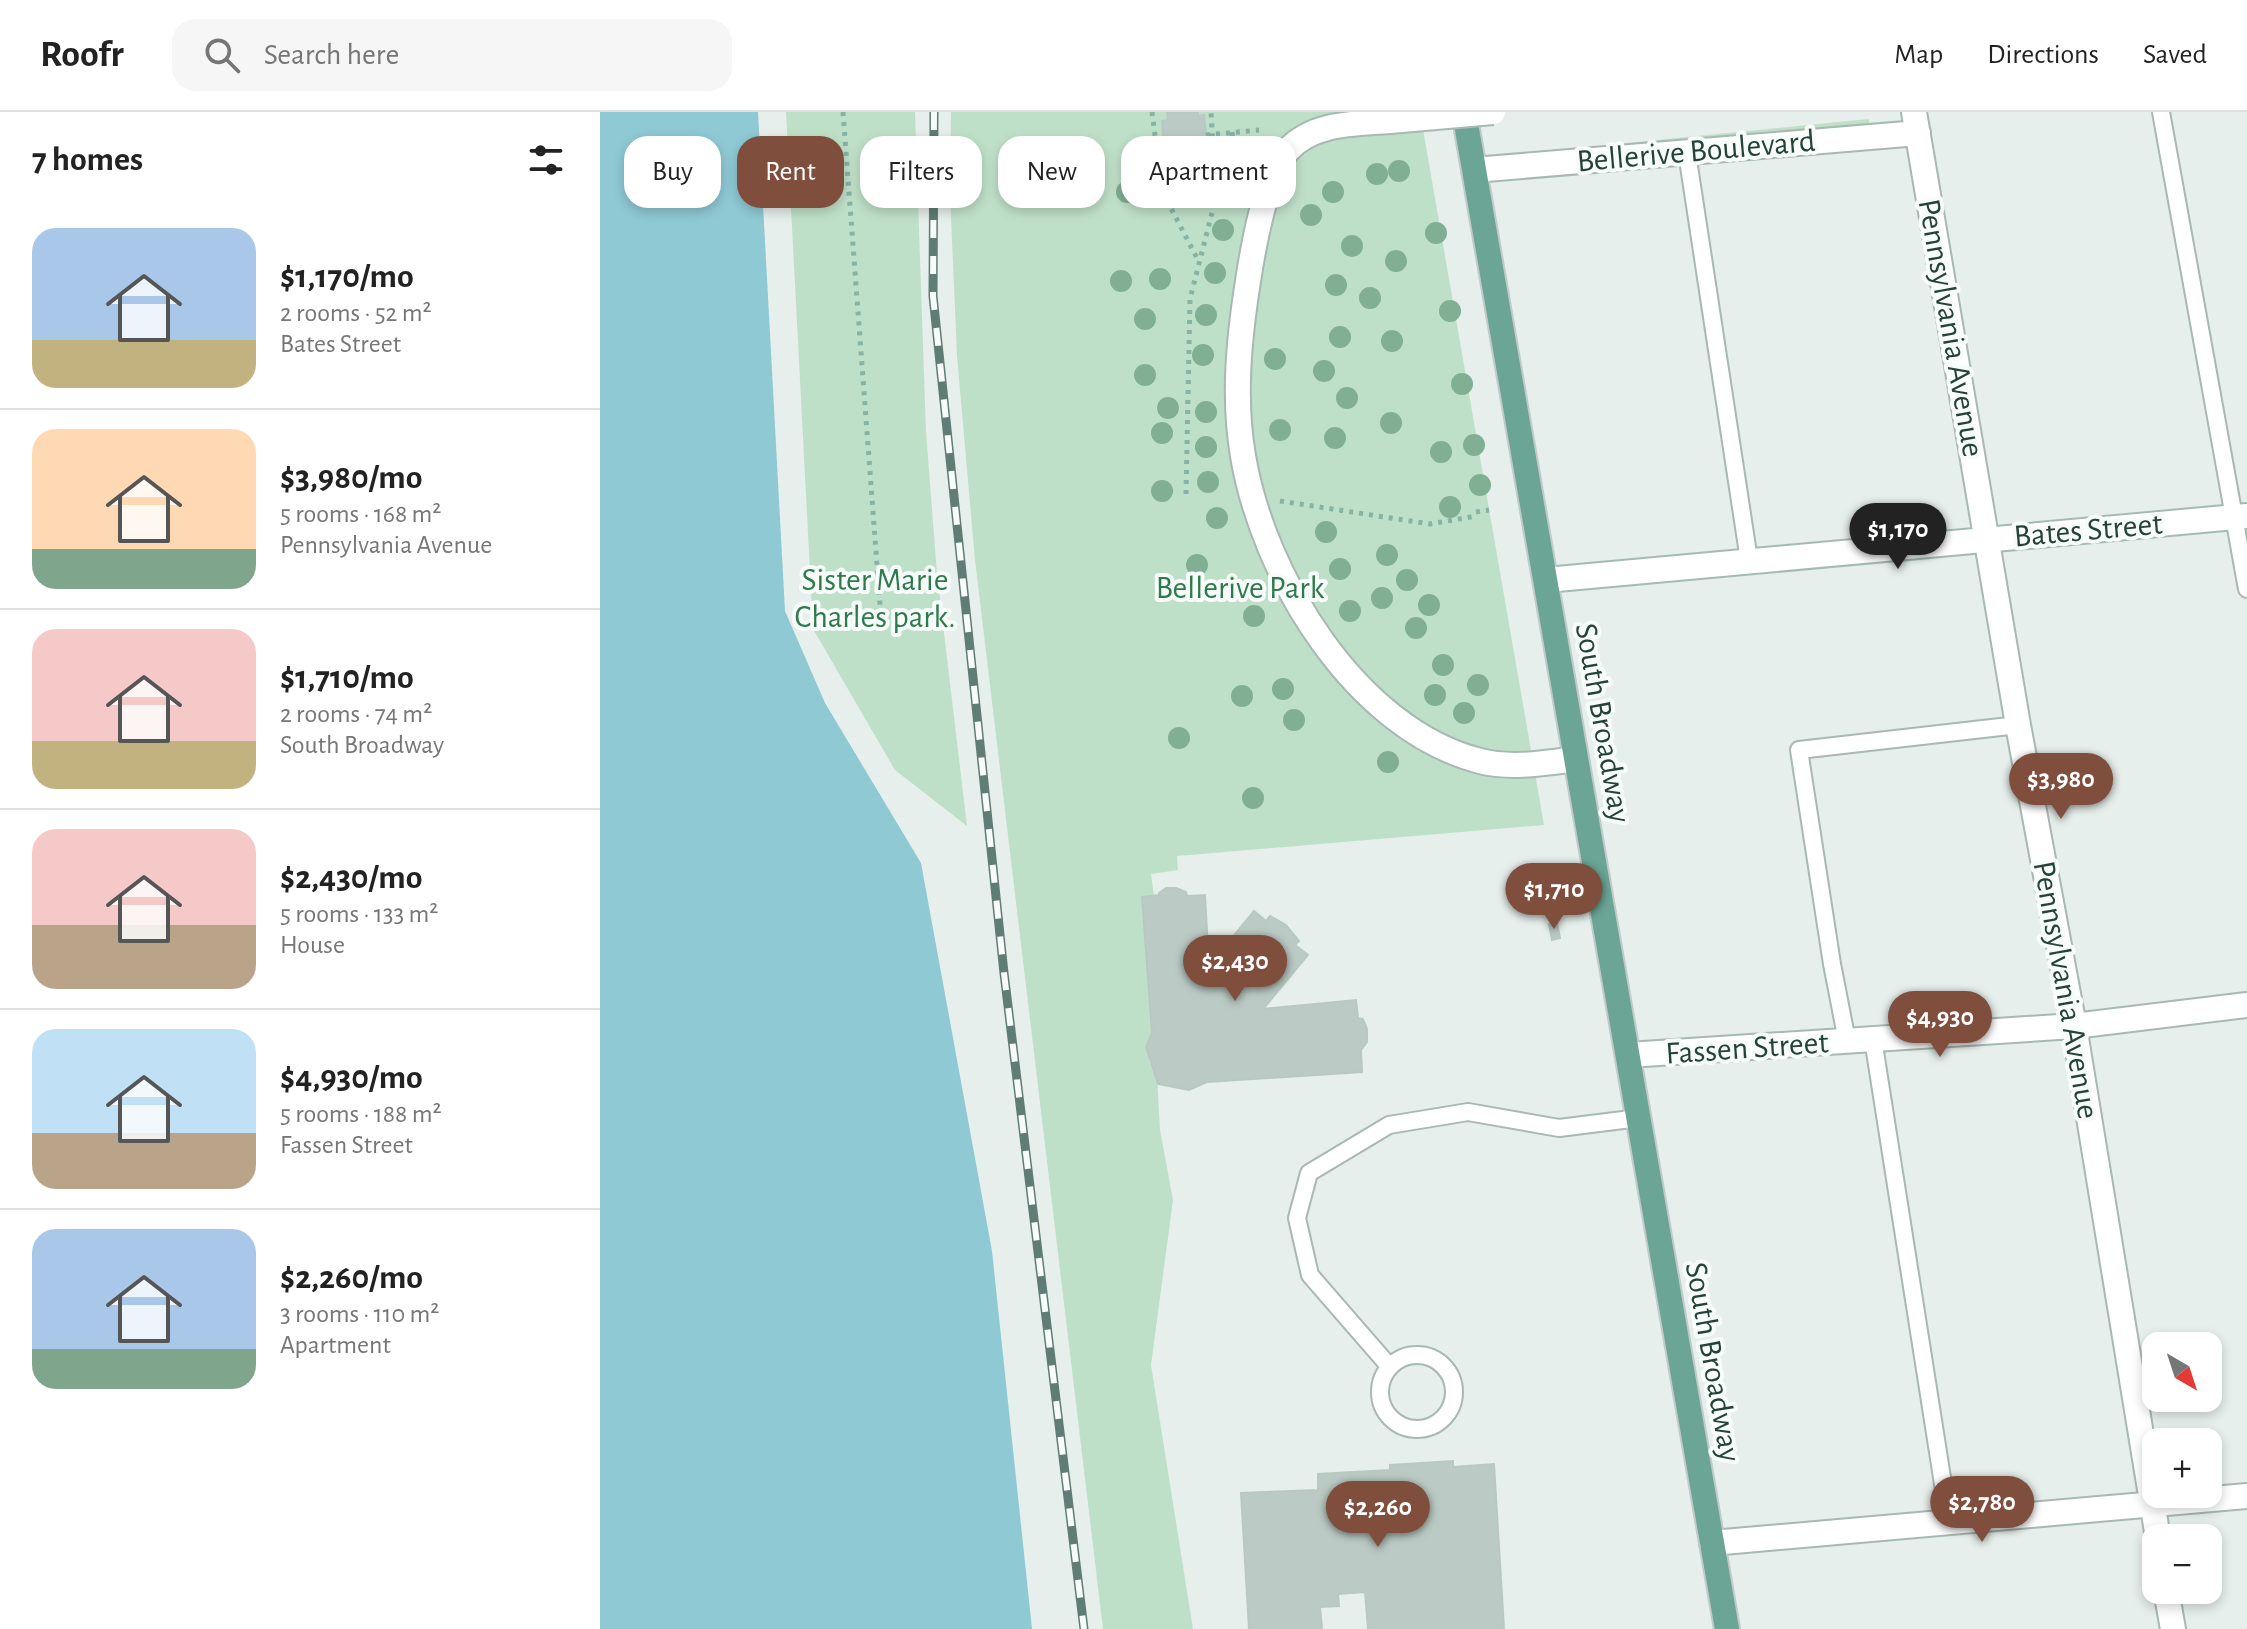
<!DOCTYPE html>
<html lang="en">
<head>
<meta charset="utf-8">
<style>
  :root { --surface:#fff; --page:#f6f6f6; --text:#222; --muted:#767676; --line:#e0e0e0; --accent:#804e3d }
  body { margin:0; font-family:"Alegreya Sans",sans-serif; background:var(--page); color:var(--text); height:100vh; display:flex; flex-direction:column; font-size:30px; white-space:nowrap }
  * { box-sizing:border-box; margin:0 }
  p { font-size:26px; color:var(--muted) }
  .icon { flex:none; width:44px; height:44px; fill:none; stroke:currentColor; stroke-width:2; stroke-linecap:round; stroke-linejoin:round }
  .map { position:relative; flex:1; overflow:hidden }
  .sheet { display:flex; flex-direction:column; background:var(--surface); width:600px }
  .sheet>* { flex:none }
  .banner { position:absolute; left:24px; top:24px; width:760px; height:72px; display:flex; gap:16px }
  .needle { width:52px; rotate:141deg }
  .fabs { position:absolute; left:1542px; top:1220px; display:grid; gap:16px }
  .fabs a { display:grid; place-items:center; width:80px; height:80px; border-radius:16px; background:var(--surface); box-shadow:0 4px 12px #0003; font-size:40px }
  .price { position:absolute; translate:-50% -68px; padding:0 18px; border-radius:28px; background:var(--accent); color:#fff; font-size:26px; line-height:52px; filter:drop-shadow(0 2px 4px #0008) }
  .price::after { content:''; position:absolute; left:50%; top:48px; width:24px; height:18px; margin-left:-12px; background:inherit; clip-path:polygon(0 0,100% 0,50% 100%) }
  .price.active { background:#222; color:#fff }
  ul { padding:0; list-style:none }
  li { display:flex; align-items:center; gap:24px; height:200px; padding:0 32px }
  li+li { border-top:2px solid var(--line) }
  li span { display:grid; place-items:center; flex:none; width:224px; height:160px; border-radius:24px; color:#555 }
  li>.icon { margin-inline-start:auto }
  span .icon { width:96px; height:96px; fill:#fffc; stroke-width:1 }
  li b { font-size:34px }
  h2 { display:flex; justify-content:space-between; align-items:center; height:96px; padding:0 32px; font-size:34px }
  .tag { padding:0 28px; border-radius:24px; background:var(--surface); box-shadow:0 4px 12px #0003; font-size:28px; line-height:72px }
  .tag.active { background:var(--accent); color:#fff }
  header { display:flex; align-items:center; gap:48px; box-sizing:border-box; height:112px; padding:0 40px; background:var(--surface); border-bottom:2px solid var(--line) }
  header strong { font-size:38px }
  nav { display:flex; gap:44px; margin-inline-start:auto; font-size:28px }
  .search { width:560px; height:72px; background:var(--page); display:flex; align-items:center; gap:20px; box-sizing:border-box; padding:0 28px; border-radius:24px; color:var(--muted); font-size:30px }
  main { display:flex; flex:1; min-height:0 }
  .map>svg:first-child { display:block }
  .green { fill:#bfe0c8 }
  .water { fill:#8ec9d4 }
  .building { fill:#bbcac4; stroke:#b8c9c2; stroke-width:2 }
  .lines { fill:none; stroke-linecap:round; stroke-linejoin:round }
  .service-casing { stroke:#a8b8b2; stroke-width:20 }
  .minor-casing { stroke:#a8b8b2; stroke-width:28 }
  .secondary-casing { stroke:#a4bbb3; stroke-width:28 }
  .primary-casing { stroke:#c2cac8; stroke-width:28 }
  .path { stroke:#86b3a5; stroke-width:5; stroke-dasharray:4 6; stroke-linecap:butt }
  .service { stroke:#fff; stroke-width:16 }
  .minor { stroke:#fff; stroke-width:24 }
  .secondary { stroke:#fff; stroke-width:24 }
  .primary { stroke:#6aa596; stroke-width:24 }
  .rail-casing { stroke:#5f7d75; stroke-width:9 }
  .rail { stroke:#f7fbf9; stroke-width:6; stroke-dasharray:18; stroke-linecap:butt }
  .minor-bridge-casing { stroke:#a8b8b2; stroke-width:28; stroke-linecap:butt }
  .minor-bridge { stroke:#fff; stroke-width:24 }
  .tree { fill:#80af93 }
  .labels { text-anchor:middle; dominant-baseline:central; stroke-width:8; stroke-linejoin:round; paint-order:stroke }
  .street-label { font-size:32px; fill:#24423a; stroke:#f7fbf9 }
  .park-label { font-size:32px; fill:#2d7a4b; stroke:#f7fbf9 }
</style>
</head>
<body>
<header>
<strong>Roofr</strong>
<div class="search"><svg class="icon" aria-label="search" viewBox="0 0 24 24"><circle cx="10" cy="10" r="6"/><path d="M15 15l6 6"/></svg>Search here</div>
<nav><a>Map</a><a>Directions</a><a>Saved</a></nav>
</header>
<main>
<section class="sheet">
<h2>7 homes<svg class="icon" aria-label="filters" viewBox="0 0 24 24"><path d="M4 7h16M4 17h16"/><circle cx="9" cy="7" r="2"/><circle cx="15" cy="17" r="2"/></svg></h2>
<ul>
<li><span style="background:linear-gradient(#a9c7e8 70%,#c2b280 0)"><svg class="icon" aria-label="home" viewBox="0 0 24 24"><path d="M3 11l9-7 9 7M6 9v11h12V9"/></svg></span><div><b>$1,170/mo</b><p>2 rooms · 52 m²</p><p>Bates Street</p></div></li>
<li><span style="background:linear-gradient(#ffd9b3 75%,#7fa58c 0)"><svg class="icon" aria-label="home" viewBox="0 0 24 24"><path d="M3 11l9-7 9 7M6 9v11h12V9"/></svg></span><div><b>$3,980/mo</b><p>5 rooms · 168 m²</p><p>Pennsylvania Avenue</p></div></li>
<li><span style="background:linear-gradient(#f6c9c9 70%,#c2b280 0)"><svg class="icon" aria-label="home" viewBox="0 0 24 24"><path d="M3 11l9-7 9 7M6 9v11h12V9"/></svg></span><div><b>$1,710/mo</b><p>2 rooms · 74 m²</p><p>South Broadway</p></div></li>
<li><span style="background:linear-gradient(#f6c9c9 60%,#b9a48a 0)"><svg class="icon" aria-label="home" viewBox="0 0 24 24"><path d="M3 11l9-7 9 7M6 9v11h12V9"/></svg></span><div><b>$2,430/mo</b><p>5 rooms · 133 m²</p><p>House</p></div></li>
<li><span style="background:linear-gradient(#bfe0f5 65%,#b9a48a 0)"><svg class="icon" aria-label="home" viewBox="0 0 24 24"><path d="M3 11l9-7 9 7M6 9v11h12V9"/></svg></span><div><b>$4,930/mo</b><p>5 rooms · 188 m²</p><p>Fassen Street</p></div></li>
<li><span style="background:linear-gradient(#a9c7e8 75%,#7fa58c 0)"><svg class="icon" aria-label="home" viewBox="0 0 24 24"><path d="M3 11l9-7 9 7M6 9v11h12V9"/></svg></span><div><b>$2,260/mo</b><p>3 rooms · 110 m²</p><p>Apartment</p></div></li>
</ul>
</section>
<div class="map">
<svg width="1647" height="1517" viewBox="0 0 1647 1517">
  <rect width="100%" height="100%" fill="#e6efeb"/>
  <path class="green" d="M186,0H315L326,320L337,462L367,714L295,658L213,517Z
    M351,0H820L944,713L577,744L578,758L551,762L554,784L542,785L552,921C546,936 547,951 557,965L560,1018L573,1088L551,1253L593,1517H503L375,448L357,244L350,82Z
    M1269,7V13L947,43V39Z"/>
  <path class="water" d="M0,0H158L185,499L225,591L321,751L392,1139L432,1517H0Z"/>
  <path class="building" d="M567,0H598V4L604,3L608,43L601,44L604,75L575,78L572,48H565L562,9L568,8Z
    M566,776H576L586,780L587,784L605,783L609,854L654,799L666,809L670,804L686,813L699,829L695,833L708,843L663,897L756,888L758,906L763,907L767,917V930L761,938L762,960L607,970L589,978L558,972L546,935L552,921L542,785L559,783V781Z
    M957,811L960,826L952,828L949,812Z
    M853,1349V1355L894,1352L904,1517H768L765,1480L738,1482L739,1494L720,1495L722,1517H649L641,1381L718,1378V1362L790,1358V1353Z"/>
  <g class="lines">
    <defs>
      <path id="service" d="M1561,0L1647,477
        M1087,41L1149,448
        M1273,927L1349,1410
        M1247,929L1232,852L1199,638L1418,613
        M780 1280a37 37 0 1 1 74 0a37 37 0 1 1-74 0Z
        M789,1254L710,1163L697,1106L709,1061L789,1013L868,1000L959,1016L1039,1006"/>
      <path id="minor" d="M1314,0L1418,613L1474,914L1558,1426
        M790,9C755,12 714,10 688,38C666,62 653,136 648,169C639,226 633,286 643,344C663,463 755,617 880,649C911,657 945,651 976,647
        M874,58L1318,21
        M1028,943L1474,914L1647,893
        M1112,1431L1647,1384
        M1566,1478L1573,1517"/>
      <path id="secondary" d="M946,468L1647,404"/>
      <path id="primary" d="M864,0L1127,1517"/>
    </defs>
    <use href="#service" class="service-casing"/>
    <use href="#minor" class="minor-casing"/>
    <use href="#secondary" class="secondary-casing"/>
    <use href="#primary" class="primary-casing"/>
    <path class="path" d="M243,0L280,493
      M552,0L562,79L598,148
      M632,20L637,66L646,69
      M606,23L659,18
      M586,382L590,187L616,85L611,0
      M680,389L830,412L876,404
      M876,400L889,398"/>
    <use href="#service" class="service"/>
    <use href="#minor" class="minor"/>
    <use href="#secondary" class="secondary"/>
    <use href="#primary" class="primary"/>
    <defs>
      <path id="rail" d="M334,0L333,184L404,861L484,1517"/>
    </defs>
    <use href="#rail" class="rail-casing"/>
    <use href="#rail" class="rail"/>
    <defs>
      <path id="minor-bridge" d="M790,9L893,0"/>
    </defs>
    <use href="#minor-bridge" class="minor-bridge-casing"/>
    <use href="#minor-bridge" class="minor-bridge"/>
  </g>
  <g class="tree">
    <circle cx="799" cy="59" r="11"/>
    <circle cx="777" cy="62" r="11"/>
    <circle cx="527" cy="80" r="11"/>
    <circle cx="733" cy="80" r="11"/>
    <circle cx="711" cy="103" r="11"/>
    <circle cx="623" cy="118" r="11"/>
    <circle cx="836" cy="121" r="11"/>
    <circle cx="752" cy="134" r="11"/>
    <circle cx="796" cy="149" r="11"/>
    <circle cx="615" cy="161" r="11"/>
    <circle cx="560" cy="167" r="11"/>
    <circle cx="521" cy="169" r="11"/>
    <circle cx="736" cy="173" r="11"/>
    <circle cx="770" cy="186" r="11"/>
    <circle cx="850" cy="199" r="11"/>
    <circle cx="606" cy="203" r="11"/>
    <circle cx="545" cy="207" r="11"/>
    <circle cx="740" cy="225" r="11"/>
    <circle cx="792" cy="229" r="11"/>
    <circle cx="603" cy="243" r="11"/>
    <circle cx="675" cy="247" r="11"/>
    <circle cx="724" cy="259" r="11"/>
    <circle cx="545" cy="263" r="11"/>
    <circle cx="862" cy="272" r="11"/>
    <circle cx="747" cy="286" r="11"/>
    <circle cx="568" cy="296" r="11"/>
    <circle cx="606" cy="300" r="11"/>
    <circle cx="791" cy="311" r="11"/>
    <circle cx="680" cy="318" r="11"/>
    <circle cx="562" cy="321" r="11"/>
    <circle cx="735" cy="326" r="11"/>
    <circle cx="874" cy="333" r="11"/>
    <circle cx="606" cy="335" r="11"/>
    <circle cx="841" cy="340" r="11"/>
    <circle cx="608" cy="370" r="11"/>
    <circle cx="880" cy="373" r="11"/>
    <circle cx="562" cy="379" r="11"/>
    <circle cx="850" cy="395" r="11"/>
    <circle cx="617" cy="406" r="11"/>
    <circle cx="726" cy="420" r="11"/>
    <circle cx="787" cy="443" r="11"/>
    <circle cx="597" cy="453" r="11"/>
    <circle cx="740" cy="457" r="11"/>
    <circle cx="807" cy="468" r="11"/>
    <circle cx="782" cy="486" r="11"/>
    <circle cx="829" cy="493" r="11"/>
    <circle cx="750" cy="499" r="11"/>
    <circle cx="654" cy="504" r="11"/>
    <circle cx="816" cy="516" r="11"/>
    <circle cx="843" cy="553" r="11"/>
    <circle cx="878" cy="573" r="11"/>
    <circle cx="683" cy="577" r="11"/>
    <circle cx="835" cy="583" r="11"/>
    <circle cx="642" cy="584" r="11"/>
    <circle cx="864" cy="601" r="11"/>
    <circle cx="694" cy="608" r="11"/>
    <circle cx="579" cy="626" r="11"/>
    <circle cx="788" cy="650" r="11"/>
    <circle cx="653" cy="686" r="11"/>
  </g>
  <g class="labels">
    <g class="street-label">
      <text transform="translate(1096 39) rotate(-5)">Bellerive Boulevard</text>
      <text transform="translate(1351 216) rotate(80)">Pennsylvania Avenue</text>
      <text transform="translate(1488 418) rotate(-5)">Bates Street</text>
      <text transform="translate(1003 611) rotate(80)">South Broadway</text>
      <text transform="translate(1466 878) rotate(80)">Pennsylvania Avenue</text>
      <text transform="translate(1147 936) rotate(-4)">Fassen Street</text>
      <text transform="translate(1113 1250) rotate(80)">South Broadway</text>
    </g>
    <g class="park-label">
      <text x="275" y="468">Sister Marie<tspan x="275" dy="37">Charles park.</tspan></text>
      <text x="640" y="476">Bellerive Park</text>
    </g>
  </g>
</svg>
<div class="fabs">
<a><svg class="needle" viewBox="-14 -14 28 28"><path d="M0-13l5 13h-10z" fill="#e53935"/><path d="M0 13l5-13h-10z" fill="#767676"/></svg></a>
<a>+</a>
<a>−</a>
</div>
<b class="price active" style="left:1298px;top:459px">$1,170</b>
<b class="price" style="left:1461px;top:709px">$3,980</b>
<b class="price" style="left:954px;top:819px">$1,710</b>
<b class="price" style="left:635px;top:891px">$2,430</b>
<b class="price" style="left:1340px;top:947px">$4,930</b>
<b class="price" style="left:1382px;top:1432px">$2,780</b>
<b class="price" style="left:778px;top:1437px">$2,260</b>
<div class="banner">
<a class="tag">Buy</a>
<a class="tag active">Rent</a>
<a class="tag">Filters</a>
<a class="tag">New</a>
<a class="tag">Apartment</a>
</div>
</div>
</main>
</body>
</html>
